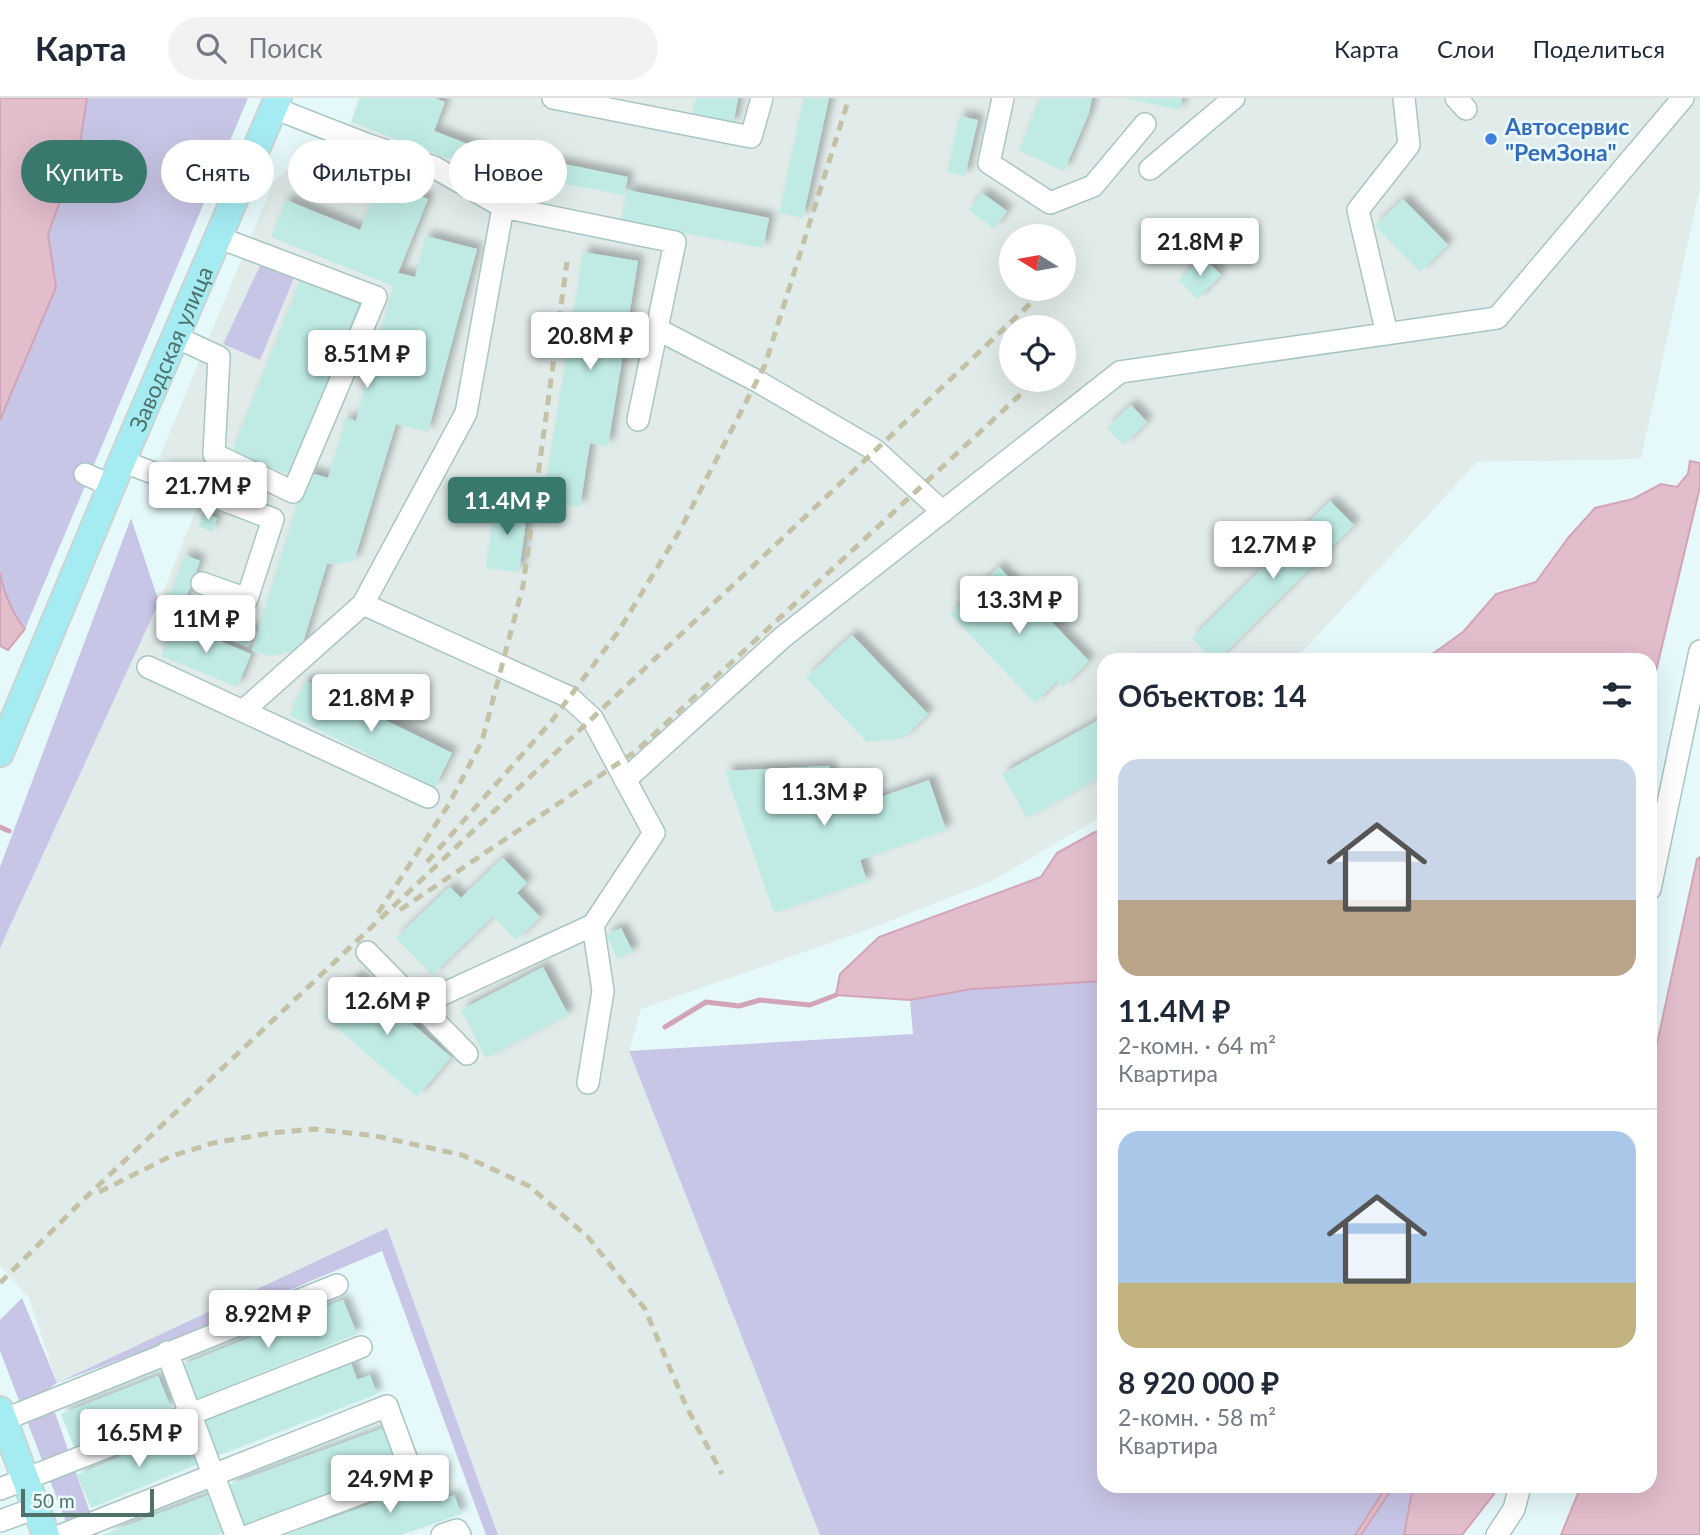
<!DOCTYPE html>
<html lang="ru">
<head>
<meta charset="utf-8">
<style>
  :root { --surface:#fff; --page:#f2f2f3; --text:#1f2937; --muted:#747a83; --line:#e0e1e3; --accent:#39786c }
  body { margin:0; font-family:Lato,sans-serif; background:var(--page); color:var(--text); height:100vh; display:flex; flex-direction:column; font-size:26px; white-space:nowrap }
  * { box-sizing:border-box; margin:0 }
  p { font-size:23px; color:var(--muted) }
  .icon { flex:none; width:38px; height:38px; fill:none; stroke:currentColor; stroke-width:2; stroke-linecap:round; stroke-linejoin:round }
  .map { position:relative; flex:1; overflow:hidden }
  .sheet { position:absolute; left:1097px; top:555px; width:560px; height:840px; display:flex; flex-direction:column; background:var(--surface); border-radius:21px; box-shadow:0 7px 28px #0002 }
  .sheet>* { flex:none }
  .top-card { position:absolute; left:21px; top:42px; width:665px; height:63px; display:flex; gap:14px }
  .needle { width:46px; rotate:281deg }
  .buttons { position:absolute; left:999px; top:126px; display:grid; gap:14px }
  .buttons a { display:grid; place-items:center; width:77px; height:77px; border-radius:50%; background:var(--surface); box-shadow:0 7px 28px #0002; font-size:35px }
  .scale { position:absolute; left:21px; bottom:18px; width:133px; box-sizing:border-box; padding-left:7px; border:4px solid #4e716a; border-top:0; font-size:19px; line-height:24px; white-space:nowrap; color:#4e716a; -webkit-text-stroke:5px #ecfcfd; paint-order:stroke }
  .price { position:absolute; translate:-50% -60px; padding:0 16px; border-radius:7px; background:#fff; color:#222; font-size:23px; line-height:46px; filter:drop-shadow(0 2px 4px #0008) }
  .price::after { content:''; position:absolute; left:50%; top:42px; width:21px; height:16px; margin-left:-10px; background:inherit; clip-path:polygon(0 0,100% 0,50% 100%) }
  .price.on { background:var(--accent); color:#fff }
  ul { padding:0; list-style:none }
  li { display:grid; align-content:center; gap:14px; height:371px; padding:0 21px }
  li+li { border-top:2px solid var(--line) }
  li span { display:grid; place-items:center; height:217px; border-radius:21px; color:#555 }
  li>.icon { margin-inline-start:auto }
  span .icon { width:126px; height:126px; fill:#fffc; stroke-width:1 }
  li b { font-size:30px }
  h2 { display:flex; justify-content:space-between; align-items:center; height:84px; padding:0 21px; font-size:30px }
  .tag { padding:0 24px; border-radius:32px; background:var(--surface); box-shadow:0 7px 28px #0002; font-size:24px; line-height:63px }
  .tag.on { background:var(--accent); color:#fff }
  header { display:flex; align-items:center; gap:42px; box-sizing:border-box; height:98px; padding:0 35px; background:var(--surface); border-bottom:2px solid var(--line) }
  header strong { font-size:33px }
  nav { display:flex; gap:38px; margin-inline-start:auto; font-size:24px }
  .search { width:490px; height:63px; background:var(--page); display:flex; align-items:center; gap:18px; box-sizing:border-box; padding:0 24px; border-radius:38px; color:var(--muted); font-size:26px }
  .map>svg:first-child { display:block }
  .industrial { fill:#e0ebea; fill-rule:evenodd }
  .green { fill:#c8c6e6 }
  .water { fill:#e2bdcc; stroke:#d2a4b7; stroke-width:2 }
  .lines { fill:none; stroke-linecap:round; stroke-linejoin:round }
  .stream { stroke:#d2a4b7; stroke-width:5 }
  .building { fill:#bfebe4; filter:url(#shadow) }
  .minor-casing { stroke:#a9c6c2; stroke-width:24 }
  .major-casing { stroke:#cad4d2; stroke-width:30 }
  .minor { stroke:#fff; stroke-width:21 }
  .major { stroke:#a5ecf2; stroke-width:26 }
  .rail { stroke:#c3c2a6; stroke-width:5; stroke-dasharray:10 7; stroke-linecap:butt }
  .shop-dot { fill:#3f7fe0; stroke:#ecfcfd; stroke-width:2.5 }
  .labels { text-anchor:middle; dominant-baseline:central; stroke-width:5; stroke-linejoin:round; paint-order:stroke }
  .shop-label { font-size:23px; font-weight:bold; fill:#366cbe; stroke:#ecfcfd; text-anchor:start }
  .street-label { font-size:23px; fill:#4e716a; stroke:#ecfcfd }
</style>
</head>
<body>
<header>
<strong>Карта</strong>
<div class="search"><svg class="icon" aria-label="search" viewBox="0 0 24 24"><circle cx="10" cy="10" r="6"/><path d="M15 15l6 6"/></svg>Поиск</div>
<nav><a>Карта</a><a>Слои</a><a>Поделиться</a></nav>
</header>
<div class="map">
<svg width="1700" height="1437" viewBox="0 0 1700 1437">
  <defs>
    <filter id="shadow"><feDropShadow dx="6" dy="-6" stdDeviation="3.5" flood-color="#0004"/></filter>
  </defs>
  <rect width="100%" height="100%" fill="#e6f9fa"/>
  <path class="industrial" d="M360,0H1700V89L1641,361L1477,364L1295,562H1104V717L992,783L867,832L641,911L629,953L820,1437H498L387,1130L57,1285L29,1200L0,1168V850L159,504L209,380L160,358L274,83L351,24ZM1012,138H1064V191H1012ZM1012,229H1064V282H1012Z"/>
  <path class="green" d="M87,0H248L25,531C13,516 3,494 0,475V322L56,190L48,136L79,52Z
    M261,166L294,180L260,262L223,246Z
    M131,420L159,504L0,850V769Z
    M1104,883V1388H1387L1355,1437H820L629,953L913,936L910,902L972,891Z
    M387,1130L498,1437H486L382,1153L154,1249L57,1285L47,1292L98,1437H71L0,1253V1222L22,1200L57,1285Z
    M1394,1388H1413L1404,1437H1361Z"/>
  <path class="water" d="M0,0H87L79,52L48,136L56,189L0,322Z
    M1690,363L1700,365V389L1656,573L1650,574V562H1424L1463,534L1496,496L1536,484L1568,440L1595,410L1633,401L1661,386L1677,389L1688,376Z
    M0,475C3,494 13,516 25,531L8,552L0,548Z
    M1104,732V883L972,891L910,902L836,897L840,876L879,839L1041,779L1057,755L1095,734Z
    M1700,759V1437H1561L1581,1388H1650V978L1697,761Z
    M1387,1388H1394L1361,1437H1355Z
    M1413,1388H1497L1494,1396L1462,1437H1404Z"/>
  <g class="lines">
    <path class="stream" d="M0,729L9,733
      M665,929L706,904L739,908L760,902L810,907L836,897"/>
  </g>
  <path class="building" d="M360,0H435L445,4L434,33L504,60L497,79L351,24Z
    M696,0H738L733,27L692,19Z
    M804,0H829L803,120L779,115Z
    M1040,0H1092L1089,15L1064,73L1019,53Z
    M1126,0H1182L1180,12Z
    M960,18L978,22L965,78L947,74Z
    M554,64L628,79L624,97L550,83Z
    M380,82L428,101L398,175L415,179L426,138L477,151L428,334L396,326L354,463L327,466L301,551L270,558L252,553L307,374L328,380L346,320L356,323L393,188L271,139L286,102L360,132Z
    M627,92L769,120L763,150L621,123Z
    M982,95L1007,113L994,131L969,112Z
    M1403,101L1448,147L1420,174L1375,128Z
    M583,154L638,163L608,348L590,345L580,409L543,403Z
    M1203,159L1221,177L1197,201L1179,182Z
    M300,183L359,206L290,377L232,354Z
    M1131,307L1147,324L1123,347L1107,330Z
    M1330,403L1354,427L1217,562H1213L1192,540Z
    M495,404L528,409L519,474L486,470Z
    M204,415L217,420L212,434L199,428Z
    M185,457L200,463L184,505L254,533L248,549L163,516Z
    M999,469L1089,563L1063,589L1057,583L1035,605L950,516Z
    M174,524L251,556L237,589L161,558Z
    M852,537L928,616L903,640L867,644L806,580Z
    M306,583L452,655L435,689L289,617Z
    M1104,619V677L1027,720L1002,676Z
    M829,668L835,685L858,677L867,704L929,682L946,732L860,762L867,783L774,815L725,673Z
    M503,760L527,785L517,795L540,819L516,842L493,818L432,877L396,840L450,789L461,800Z
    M621,830L633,854L618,861L606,837Z
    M543,869L568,916L486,960L461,912Z
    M356,878L451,959L417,999L323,918Z
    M343,1202L357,1236L194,1302L180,1268Z
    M351,1265L357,1282L370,1277L377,1296L217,1358L203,1322Z
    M158,1278L171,1310L74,1349L61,1316Z
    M387,1329L402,1369L243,1427L228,1387Z
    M186,1331L200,1365L91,1410L77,1377Z
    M433,1384L440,1402L454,1397L461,1416L401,1437H285Z
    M217,1394L231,1432L217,1437H102Z"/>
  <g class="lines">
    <defs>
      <path id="minor" d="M553,0L751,39L762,0
        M1003,0L989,65L1050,105L1093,88L1145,26
        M1456,0L1466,11
        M274,10L366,46L434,69L503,109L466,315L363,506L569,599L592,620L654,735L593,827L419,907
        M1150,71L1234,0
        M503,109L675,144L638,322
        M657,231L757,283L875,352L943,414
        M1387,236L1358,112L1409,47L1404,0
        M176,239L219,259L214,356L293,394L376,199L220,140
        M122,363L273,421L247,501L202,485
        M85,376L112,388
        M148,569L428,699
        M243,613L363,506
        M625,682L783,539L1120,274L1497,220L1683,0
        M1650,791L1700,553
        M367,854L467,956
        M588,985L603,893L593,827
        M167,1254L236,1437
        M3,1322L337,1187
        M0,1391L361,1249
        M0,1423L36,1410
        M62,1437L387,1308L412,1376L250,1437
        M442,1437L457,1432L460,1437
        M1497,1437L1514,1411L1520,1388"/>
      <g id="major">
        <path id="s1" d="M0,655L122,363L278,0"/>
        <path d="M0,1312L46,1437"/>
      </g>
    </defs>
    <use href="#minor" class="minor-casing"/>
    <use href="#major" class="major-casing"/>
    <use href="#minor" class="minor"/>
    <use href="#major" class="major"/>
    <path class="rail" d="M427,764L551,624L618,534L679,434L765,267L849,0
      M400,812L635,654L1036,282
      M378,815L449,706L482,643L523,488L567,164
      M99,1094L169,1059L213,1045L271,1035L314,1031L376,1038L462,1057L529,1088L588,1139L645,1211L686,1308L722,1376
      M0,1185L83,1102L1030,206"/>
  </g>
  <circle class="shop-dot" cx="1491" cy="41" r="7"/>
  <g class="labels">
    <g class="shop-label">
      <text x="1505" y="28">Автосервис<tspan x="1505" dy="26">"РемЗона"</tspan></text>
    </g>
    <g class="street-label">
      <text stroke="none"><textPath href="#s1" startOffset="439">Заводская улица</textPath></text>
    </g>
  </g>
</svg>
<div class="buttons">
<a><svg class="needle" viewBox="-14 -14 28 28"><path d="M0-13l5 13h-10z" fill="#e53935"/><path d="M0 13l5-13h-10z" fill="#747a83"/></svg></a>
<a><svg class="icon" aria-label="locate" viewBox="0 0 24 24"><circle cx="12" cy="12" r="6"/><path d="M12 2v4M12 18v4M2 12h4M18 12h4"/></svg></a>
</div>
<div class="scale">50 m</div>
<b class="price" style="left:1200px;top:180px">21.8M ₽</b>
<b class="price" style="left:590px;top:274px">20.8M ₽</b>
<b class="price" style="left:367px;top:292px">8.51M ₽</b>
<b class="price" style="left:208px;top:424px">21.7M ₽</b>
<b class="price on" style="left:507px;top:439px">11.4M ₽</b>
<b class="price" style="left:1273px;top:483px">12.7M ₽</b>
<b class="price" style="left:1019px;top:538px">13.3M ₽</b>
<b class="price" style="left:206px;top:557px">11M ₽</b>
<b class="price" style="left:371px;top:636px">21.8M ₽</b>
<b class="price" style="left:824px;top:730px">11.3M ₽</b>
<b class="price" style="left:387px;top:939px">12.6M ₽</b>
<b class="price" style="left:268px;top:1252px">8.92M ₽</b>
<b class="price" style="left:139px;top:1371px">16.5M ₽</b>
<b class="price" style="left:390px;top:1417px">24.9M ₽</b>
<div class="top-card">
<a class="tag on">Купить</a>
<a class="tag">Снять</a>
<a class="tag">Фильтры</a>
<a class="tag">Новое</a>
</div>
<section class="sheet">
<h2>Объектов: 14<svg class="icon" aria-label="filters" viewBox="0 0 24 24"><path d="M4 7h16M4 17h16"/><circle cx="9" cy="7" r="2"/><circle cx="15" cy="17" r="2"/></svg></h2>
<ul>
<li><span style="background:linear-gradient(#c9d6e8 65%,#b9a48a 0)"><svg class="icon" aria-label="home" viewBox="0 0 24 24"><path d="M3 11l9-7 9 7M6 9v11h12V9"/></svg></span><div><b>11.4M ₽</b><p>2-комн. · 64 m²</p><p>Квартира</p></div></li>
<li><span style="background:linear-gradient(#a9c7e8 70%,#c2b280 0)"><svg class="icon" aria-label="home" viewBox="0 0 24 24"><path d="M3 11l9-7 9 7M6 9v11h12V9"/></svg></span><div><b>8 920 000 ₽</b><p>2-комн. · 58 m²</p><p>Квартира</p></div></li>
</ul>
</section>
</div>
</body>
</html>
